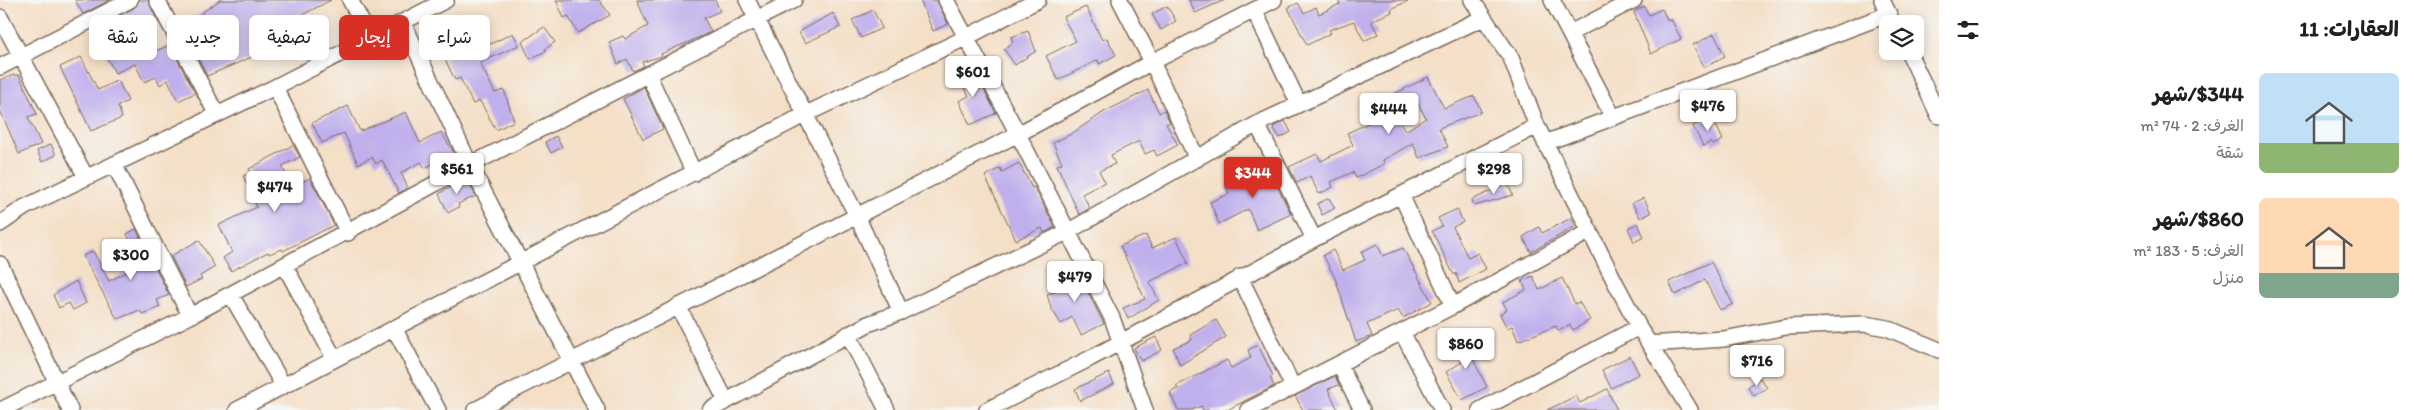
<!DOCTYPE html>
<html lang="ar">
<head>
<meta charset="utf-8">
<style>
  :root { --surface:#fff; --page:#f6f6f6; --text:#202124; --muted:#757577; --accent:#d93025 }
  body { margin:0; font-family:Itim,"Playpen Sans Arabic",sans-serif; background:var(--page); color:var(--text); direction:rtl; height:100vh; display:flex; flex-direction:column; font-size:19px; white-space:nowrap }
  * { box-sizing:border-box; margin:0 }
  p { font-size:16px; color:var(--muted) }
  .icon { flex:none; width:28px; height:28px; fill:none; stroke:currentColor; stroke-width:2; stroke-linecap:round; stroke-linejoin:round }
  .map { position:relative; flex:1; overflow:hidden; direction:ltr }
  .details { display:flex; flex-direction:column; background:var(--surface); width:475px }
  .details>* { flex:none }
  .hud { position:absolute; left:15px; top:15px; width:475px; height:45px; direction:rtl; display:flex; gap:10px }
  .controls { position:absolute; left:1879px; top:15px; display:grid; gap:10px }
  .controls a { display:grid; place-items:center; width:45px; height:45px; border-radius:8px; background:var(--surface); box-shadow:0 2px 12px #0003; font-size:25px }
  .price { position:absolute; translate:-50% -42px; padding:0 11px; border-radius:5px; background:#fff; color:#222; font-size:16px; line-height:32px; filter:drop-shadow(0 1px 2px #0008) }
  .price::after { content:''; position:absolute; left:50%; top:30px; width:15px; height:11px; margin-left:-8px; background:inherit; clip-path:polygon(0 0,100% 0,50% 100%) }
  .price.selected { background:var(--accent); color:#fff }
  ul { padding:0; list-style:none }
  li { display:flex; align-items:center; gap:15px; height:125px; padding:0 15px }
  li span { display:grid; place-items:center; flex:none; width:140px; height:100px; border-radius:8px; color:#555 }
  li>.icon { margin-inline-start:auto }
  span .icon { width:60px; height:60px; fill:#fffc; stroke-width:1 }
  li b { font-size:21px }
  h2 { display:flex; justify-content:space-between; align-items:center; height:60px; padding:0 15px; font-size:21px }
  .chip { padding:0 18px; border-radius:8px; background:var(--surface); box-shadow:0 2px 12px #0003; font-size:18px; line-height:45px }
  .chip.selected { background:var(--accent); color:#fff }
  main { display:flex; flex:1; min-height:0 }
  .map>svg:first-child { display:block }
  .building { fill:#bfafec; fill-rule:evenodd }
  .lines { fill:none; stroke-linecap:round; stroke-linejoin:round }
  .minor-casing { stroke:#7c6959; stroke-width:18 }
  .minor { stroke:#fff; stroke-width:15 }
</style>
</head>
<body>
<main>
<section class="details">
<h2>العقارات: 11<svg class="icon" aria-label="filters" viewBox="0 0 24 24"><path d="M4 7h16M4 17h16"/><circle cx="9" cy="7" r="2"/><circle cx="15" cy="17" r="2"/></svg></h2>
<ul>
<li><span style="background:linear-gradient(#bfe0f5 70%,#8fb573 0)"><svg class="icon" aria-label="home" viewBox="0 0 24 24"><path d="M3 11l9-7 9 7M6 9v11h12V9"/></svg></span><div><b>$344/شهر</b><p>الغرف: 2 · 74 m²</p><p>شقة</p></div></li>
<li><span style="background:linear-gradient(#ffd9b3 75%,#7fa58c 0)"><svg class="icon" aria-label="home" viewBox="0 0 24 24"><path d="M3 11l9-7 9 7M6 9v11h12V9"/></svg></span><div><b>$860/شهر</b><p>الغرف: 5 · 183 m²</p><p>منزل</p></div></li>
</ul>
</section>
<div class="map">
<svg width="1939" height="410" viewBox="0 0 1939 410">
  <rect width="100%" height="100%" fill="#f6f6f2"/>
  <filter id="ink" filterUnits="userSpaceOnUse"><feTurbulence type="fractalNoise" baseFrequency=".02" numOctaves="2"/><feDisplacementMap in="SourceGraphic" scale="10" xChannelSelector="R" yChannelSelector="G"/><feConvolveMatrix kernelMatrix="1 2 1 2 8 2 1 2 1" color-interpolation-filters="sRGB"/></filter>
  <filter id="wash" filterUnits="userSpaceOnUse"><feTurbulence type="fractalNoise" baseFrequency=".0096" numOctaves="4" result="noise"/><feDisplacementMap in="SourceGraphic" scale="20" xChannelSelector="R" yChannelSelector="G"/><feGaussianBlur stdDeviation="1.12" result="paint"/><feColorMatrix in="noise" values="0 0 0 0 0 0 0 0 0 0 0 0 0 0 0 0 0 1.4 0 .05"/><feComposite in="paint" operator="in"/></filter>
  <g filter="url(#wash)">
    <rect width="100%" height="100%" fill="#f4dfc7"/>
    <g id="blocks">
      <path class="building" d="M75,0H110L83,14Z
        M139,0H148L158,23L143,31L153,52L170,45L195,93L178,101L168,80L160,85L156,77L144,82L135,64L115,73L93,30L134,8Z
        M220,0H331L275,29L279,43L265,47L266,51L207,76L188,38L204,30L197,16Z
        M556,0H599L610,15L578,33L568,16L564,18Z
        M637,0H715L720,11L704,18L711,32L661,54L662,56L642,62L644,66L633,71L627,59L618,64L609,42L623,36L625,39L648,26Z
        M920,0H937L948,24L933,31Z
        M1189,0H1225L1195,13Z
        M1338,0H1410L1391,9L1392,12L1371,21L1378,34L1364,41L1354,21L1329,30L1331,33L1307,45L1288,8L1298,3L1304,13L1316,7L1319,14L1340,4Z
        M1167,6L1176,21L1161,30L1152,14Z
        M1644,6L1649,15L1662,9L1668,21L1671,19L1681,39L1651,54L1634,12Z
        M1086,7L1102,40L1107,38L1116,55L1099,64L1098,60L1058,80L1046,56L1076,41L1063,17Z
        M873,10L882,28L861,38L852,20Z
        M833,13L840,27L805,43L799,32Z
        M544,27L555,42L545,49L546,51L530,59L522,42Z
        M1028,31L1036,51L1015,65L1004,49L1013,42L1011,37Z
        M513,33L519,45L480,63L495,93L504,90L514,121L496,130L480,101L473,104L460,78L455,80L444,57L470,45L474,52Z
        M1714,34L1725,56L1704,67L1693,45Z
        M81,57L98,90L118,80L128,101L118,106L122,118L91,131L60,67Z
        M961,63L978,90L983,88L996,113L970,125L959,101L969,96L952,69Z
        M14,75H19L37,114L28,117L41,144L19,154L0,110V80Z
        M1428,77L1444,108L1474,96L1479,106L1481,112L1439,128L1448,147L1419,158L1413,143L1383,160L1384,164L1356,178L1353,172L1331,182L1333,187L1319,194L1310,176L1297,183L1289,167L1317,154L1321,161L1353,145L1347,133L1375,120L1369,107ZM1414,97L1426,118L1405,131L1395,110Z
        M644,87L663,129L643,139L623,99Z
        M1148,90L1159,113L1164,110L1170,122L1166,124L1178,145L1157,156L1154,150L1145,154L1139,141L1111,155L1115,164L1099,171L1105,182L1082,194L1090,208L1079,214L1057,165L1062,163L1053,143L1071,134L1104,112Z
        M348,106L360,131L406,112L420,143L441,132L454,153L425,168L421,162L401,173L408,188L399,193L382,160L376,164L372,157L358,164L344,133L322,143L312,123Z
        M1712,117L1723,140L1713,145L1711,142L1703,146L1693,126Z
        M1285,121L1291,132L1280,138L1273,127Z
        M556,136L562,147L551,153L545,142Z
        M51,144L56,155L42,162L37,151Z
        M293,145L300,157L282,166L292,187L310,178L334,225L283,251L282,249L269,254L268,252L231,271L223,258L232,252L219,225L257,207L243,176L251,173L249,169Z
        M1263,158L1291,214L1257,230L1248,209L1219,224L1210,202L1229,194L1226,187L1262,170L1257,161Z
        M1019,163L1032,188L1034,187L1055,227L1044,233L1042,228L1016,240L985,176L1000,168L1002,172Z
        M466,178L476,196L458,204L459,207L448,213L439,194Z
        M1507,183L1513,195L1474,206L1472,200Z
        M1329,198L1335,208L1322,215L1317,204Z
        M1644,198L1651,213L1640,218L1632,203Z
        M1457,209L1463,222L1453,227L1468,258L1478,253L1486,269L1459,283L1456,273L1454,275L1432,231L1442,226L1438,218Z
        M1571,218L1576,226L1531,252L1523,237L1539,227L1542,233Z
        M1638,223L1644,237L1634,242L1628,228Z
        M136,229L169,295L157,300L160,307L142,314L140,310L117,319L83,256L93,251L109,281L131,270L122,253L133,248L127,234Z
        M1146,235L1152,248L1176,237L1188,263L1149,282L1159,300L1128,319L1123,308L1145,299L1120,246Z
        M199,240L215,267L200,276L202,279L186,287L171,256Z
        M1377,244L1383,256L1403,248L1432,302L1403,318L1398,310L1367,324L1372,336L1356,342L1335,278L1323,255L1333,250L1343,270L1365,260L1361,252Z
        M1711,262L1733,304L1720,310L1705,280L1675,295L1669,282Z
        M1074,265L1104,324L1081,335L1072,317L1061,324L1051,308L1047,294L1057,291L1056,289L1069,282L1063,271Z
        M1533,276L1539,290L1562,278L1575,304L1579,302L1590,320L1573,330L1570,325L1558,331L1556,326L1518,341L1512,326L1507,328L1500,314L1507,310L1503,302L1526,290L1522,281Z
        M76,281L86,303L73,310L69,303L59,308L53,295Z
        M1216,320L1226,337L1180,365L1173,348L1192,340L1190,335Z
        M1470,336L1479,353L1472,357L1487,387L1462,400L1446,372L1462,362L1453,341Z
        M1156,337L1162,350L1141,361L1134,348Z
        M1258,345L1273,376L1270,377L1274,386L1227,410H1203L1201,406L1192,410H1178L1170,393L1178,388L1176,386L1227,360L1231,368L1251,358L1248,350Z
        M1630,356L1639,374L1611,388L1602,370Z
        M1109,373L1114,384L1080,401L1075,389Z
        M1335,376L1339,385L1328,389L1338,410H1303L1295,396Z
        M1760,378L1767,388L1754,396L1748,387Z
        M1607,389L1617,410H1547L1576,396L1580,403Z"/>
    </g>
  </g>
  <g filter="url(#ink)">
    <use href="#blocks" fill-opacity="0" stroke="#7c6959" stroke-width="1"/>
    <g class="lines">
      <defs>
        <path id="minor" d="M157,0L217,115
          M350,0L371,39
          M747,0L857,216L901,312
          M946,0L1018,134L1112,318L1145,410
          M1120,0L1152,62L1197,159
          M1472,0L1511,58L1537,126L1615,282L1639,327L1690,410
          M1552,0L1613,117
          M1882,0L1893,23
          M1254,10L1299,104
          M0,17L86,177
          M403,22L470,165L597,410
          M1570,33L1634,0
          M1908,51L1939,116
          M0,67L130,0
          M648,74L694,173
          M275,87L348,233
          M1257,124L1314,239
          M1545,143L1889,14
          M114,164L190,316
          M1401,195L1453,306
          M0,224L25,207L275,87L446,0
          M0,264L70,410
          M285,266L334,358
          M1240,277L1293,387
          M231,295L283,385
          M678,306L726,401
          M394,328L438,410
          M1402,332L1442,410
          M848,334L887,410
          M1649,344L1724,339L1786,327L1865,324L1887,328L1939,350
          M1339,364L1362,410
          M1,410L190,316L470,165L794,0
          M237,410L804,115L965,38L1038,0
          M475,410L1018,134L1152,62L1274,0
          M710,410L868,324L901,312L1067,232L1257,124L1483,18
          M987,410L1091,358L1314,239L1537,126
          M1248,410L1453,306L1590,231
          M1480,410L1639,327"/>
      </defs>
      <use href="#minor" class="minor-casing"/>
      <use href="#minor" class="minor"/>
    </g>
  </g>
</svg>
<div class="controls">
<a><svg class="icon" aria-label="layers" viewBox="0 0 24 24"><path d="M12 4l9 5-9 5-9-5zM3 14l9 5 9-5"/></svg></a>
</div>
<b class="price" style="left:973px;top:98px">$601</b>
<b class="price" style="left:1708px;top:132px">$476</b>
<b class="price" style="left:1389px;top:135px">$444</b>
<b class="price" style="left:457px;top:195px">$561</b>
<b class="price" style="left:1494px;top:195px">$298</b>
<b class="price selected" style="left:1253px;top:199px">$344</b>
<b class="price" style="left:275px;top:213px">$474</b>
<b class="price" style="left:131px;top:281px">$300</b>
<b class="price" style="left:1075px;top:303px">$479</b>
<b class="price" style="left:1466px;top:370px">$860</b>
<b class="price" style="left:1757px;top:387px">$716</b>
<div class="hud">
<a class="chip">شراء</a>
<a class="chip selected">إيجار</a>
<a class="chip">تصفية</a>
<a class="chip">جديد</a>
<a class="chip">شقة</a>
</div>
</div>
</main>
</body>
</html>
